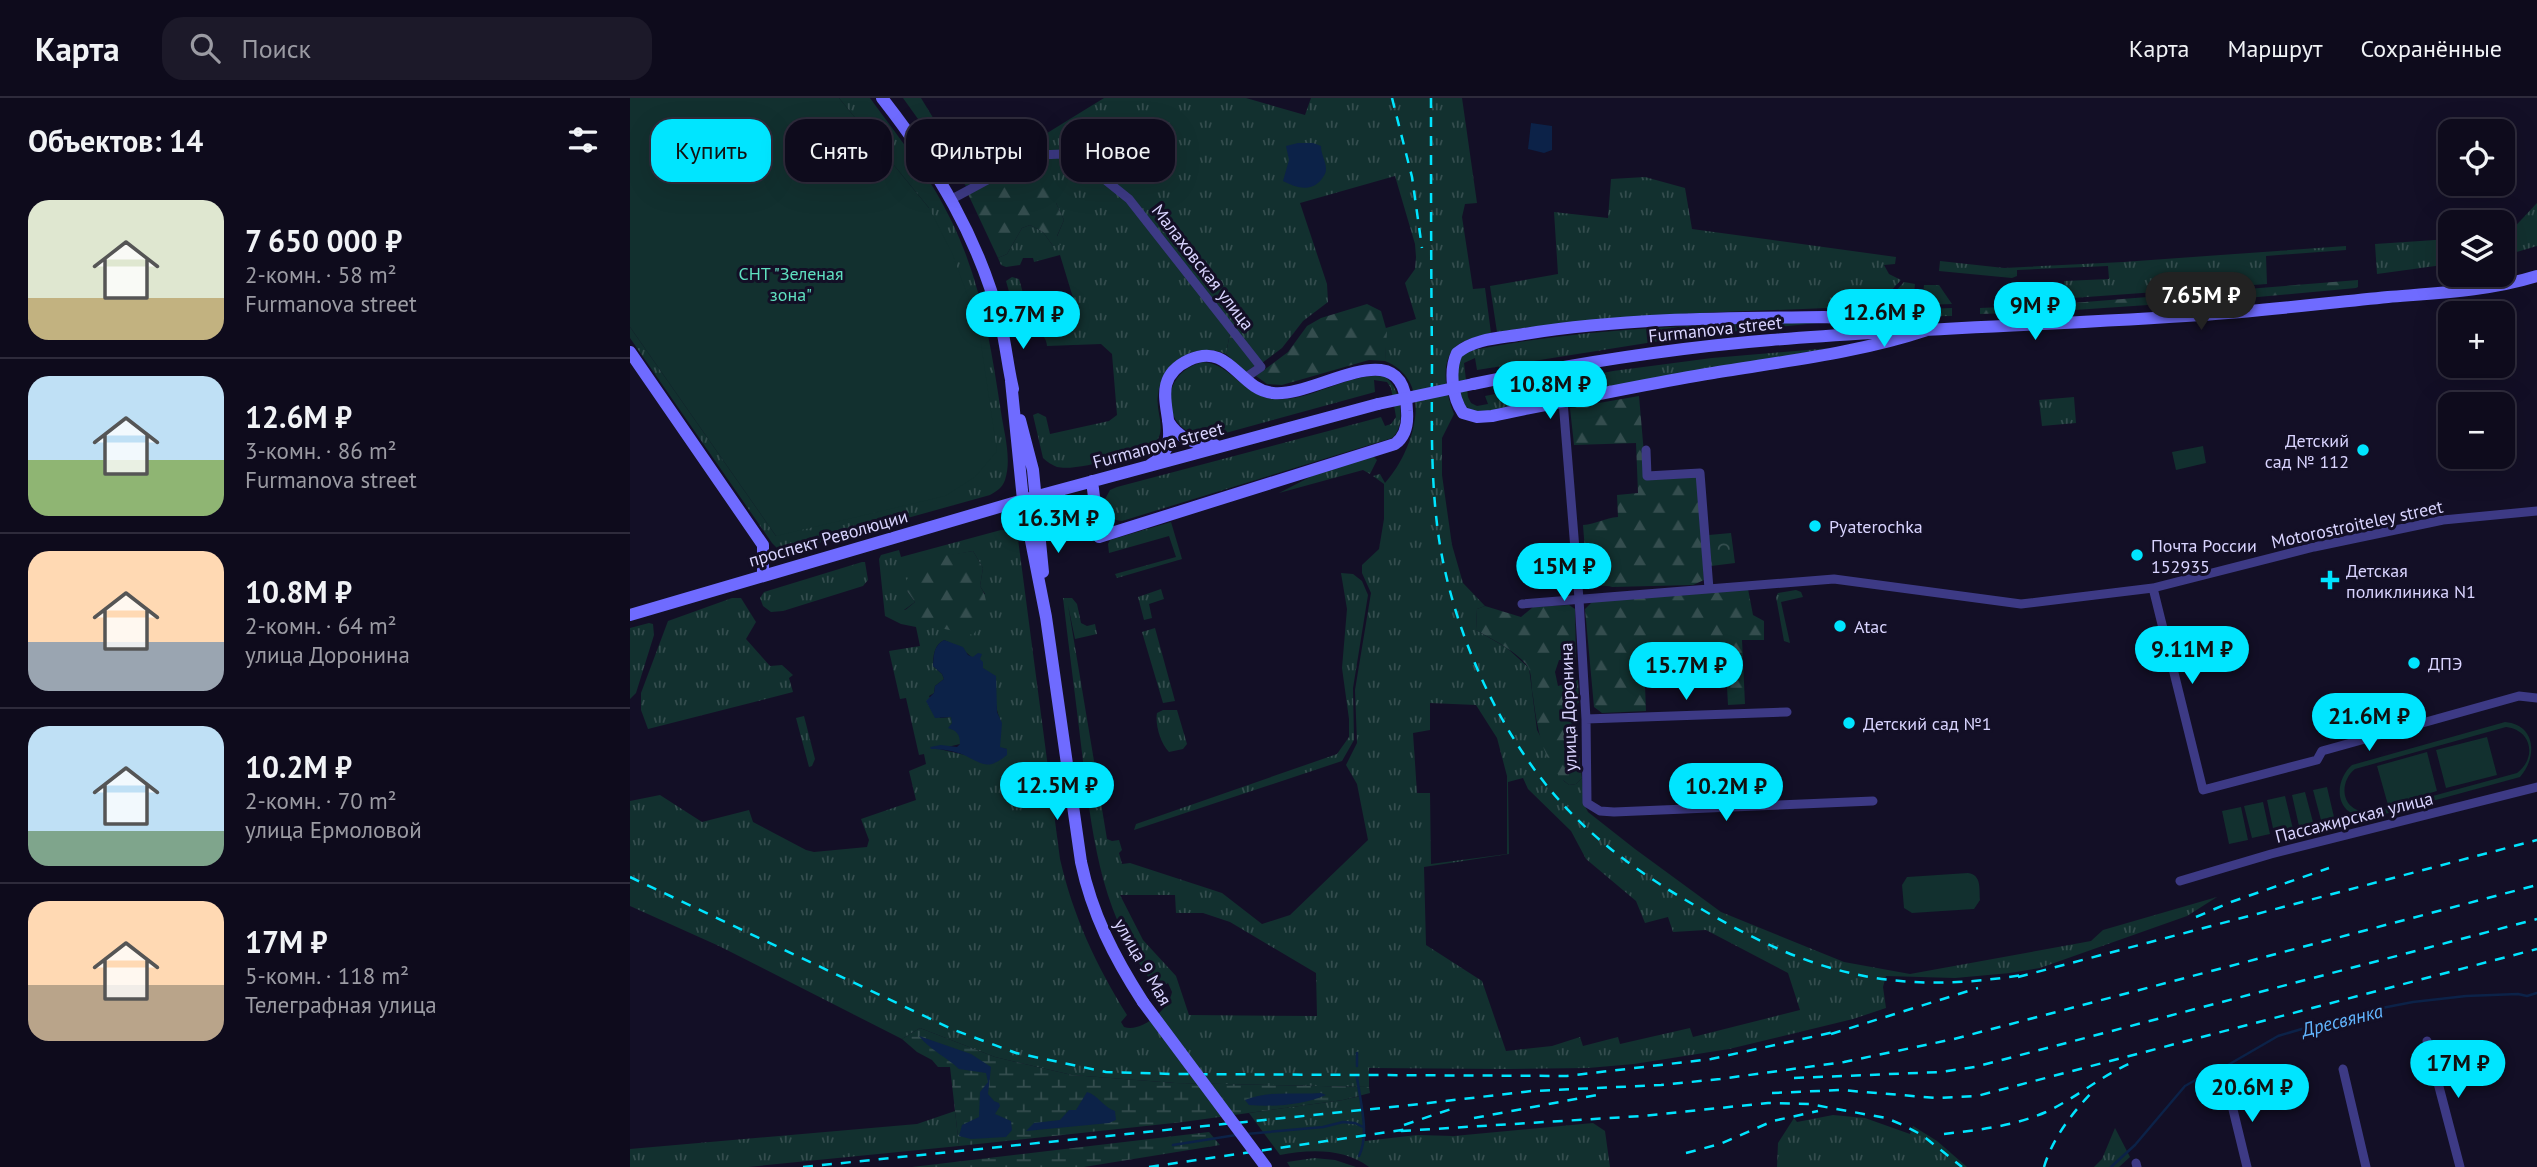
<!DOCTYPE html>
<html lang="ru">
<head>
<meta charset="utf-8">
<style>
  :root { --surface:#0e0b1c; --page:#1c1929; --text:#f1f3f6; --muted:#9b9ba3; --line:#2e2b3b; --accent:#00e5ff }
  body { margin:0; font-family:"PT Sans",sans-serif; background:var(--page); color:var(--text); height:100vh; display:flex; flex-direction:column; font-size:26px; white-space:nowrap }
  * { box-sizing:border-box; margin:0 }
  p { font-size:23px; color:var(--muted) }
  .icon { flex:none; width:38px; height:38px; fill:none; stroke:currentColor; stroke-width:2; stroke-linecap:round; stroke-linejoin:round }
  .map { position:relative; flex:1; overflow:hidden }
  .panel { display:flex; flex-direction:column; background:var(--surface); width:630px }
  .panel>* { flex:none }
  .banner { position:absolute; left:21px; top:21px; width:665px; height:63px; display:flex; gap:14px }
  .tools { position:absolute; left:1808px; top:21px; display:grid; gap:14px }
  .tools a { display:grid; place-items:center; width:77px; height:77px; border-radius:14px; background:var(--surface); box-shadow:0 7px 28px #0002,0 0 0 2px var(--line); font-size:35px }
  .price { position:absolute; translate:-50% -60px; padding:0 16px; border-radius:24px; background:var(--accent); color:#111; font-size:23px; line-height:46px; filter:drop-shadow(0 2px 4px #0008) }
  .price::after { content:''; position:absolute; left:50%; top:42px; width:21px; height:16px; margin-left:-10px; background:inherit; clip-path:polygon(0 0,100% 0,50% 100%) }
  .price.on { background:#222; color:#fff }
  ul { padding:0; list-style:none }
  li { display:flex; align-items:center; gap:21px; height:175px; padding:0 28px }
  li+li { border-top:2px solid var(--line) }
  li span { display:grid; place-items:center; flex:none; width:196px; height:140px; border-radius:21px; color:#555 }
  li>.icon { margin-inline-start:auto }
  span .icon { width:84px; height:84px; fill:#fffc; stroke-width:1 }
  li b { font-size:30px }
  h2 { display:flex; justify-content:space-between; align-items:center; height:84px; padding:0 28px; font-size:30px }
  .pill { padding:0 24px; border-radius:21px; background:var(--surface); box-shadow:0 7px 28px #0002,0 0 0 2px var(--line); font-size:24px; line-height:63px }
  .pill.on { background:var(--accent); color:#111 }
  header { display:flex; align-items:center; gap:42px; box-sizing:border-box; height:98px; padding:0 35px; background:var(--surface); border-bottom:2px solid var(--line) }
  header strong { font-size:33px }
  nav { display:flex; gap:38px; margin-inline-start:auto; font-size:24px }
  .search { width:490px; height:63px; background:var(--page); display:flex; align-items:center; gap:18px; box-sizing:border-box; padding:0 24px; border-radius:21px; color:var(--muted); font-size:26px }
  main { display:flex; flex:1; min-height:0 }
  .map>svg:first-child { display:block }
  .grass { fill:url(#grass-tufts); fill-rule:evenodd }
  .forest { fill:url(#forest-firs) }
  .wetland { fill:url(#wetland-marsh) }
  .park { fill:url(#park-crowns) }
  .garden { fill:#12302f; fill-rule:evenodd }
  .water { fill:#0c2248 }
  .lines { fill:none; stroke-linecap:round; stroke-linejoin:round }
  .stream { stroke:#0c2248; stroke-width:2.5 }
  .street { stroke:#3d3a85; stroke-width:9 }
  .secondary { stroke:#6f6bff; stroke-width:12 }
  .rail { stroke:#00e5ff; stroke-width:2.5; stroke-dasharray:10 9; stroke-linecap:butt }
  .secondary-bridge { stroke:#6f6bff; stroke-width:12 }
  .poi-dot { fill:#00e5ff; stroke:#130f26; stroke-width:2.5 }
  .labels { text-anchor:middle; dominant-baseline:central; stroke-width:6; stroke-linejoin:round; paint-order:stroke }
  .street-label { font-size:18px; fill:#d9d4ff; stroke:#130f26 }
  .park-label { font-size:18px; fill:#5fe0c0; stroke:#130f26 }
  .poi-label { font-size:18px; fill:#d9d4ff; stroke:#130f26; text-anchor:start }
  .water-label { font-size:19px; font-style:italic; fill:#62b6ff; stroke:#130f26 }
</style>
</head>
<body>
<header>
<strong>Карта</strong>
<div class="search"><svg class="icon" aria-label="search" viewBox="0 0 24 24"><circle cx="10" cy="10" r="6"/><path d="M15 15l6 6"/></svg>Поиск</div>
<nav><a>Карта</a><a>Маршрут</a><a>Сохранённые</a></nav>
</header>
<main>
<section class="panel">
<h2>Объектов: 14<svg class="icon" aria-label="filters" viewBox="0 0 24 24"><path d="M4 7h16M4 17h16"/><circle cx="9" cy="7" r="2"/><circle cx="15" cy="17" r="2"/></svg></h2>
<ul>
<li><span style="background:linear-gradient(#dfe7d0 70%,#c2b280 0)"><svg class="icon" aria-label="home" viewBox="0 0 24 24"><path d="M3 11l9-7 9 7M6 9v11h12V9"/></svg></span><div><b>7 650 000 ₽</b><p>2-комн. · 58 m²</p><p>Furmanova street</p></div></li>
<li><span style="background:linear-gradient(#bfe0f5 60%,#8fb573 0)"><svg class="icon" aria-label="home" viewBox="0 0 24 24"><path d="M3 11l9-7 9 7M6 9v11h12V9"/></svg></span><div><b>12.6M ₽</b><p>3-комн. · 86 m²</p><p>Furmanova street</p></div></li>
<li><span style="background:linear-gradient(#ffd9b3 65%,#9aa5b1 0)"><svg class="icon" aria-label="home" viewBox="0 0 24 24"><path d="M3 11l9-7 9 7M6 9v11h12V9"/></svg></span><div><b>10.8M ₽</b><p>2-комн. · 64 m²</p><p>улица Доронина</p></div></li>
<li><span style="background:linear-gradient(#bfe0f5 75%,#7fa58c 0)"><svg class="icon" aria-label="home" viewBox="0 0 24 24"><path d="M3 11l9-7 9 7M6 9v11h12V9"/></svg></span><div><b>10.2M ₽</b><p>2-комн. · 70 m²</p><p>улица Ермоловой</p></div></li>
<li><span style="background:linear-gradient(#ffd9b3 60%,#b9a48a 0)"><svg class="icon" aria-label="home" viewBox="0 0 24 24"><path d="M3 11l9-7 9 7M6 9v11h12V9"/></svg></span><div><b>17M ₽</b><p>5-комн. · 118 m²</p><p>Телеграфная улица</p></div></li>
</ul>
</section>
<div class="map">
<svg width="1907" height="1069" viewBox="0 0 1907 1069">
  <defs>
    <pattern id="grass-tufts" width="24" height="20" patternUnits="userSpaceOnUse" patternTransform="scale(1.75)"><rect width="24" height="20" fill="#12302f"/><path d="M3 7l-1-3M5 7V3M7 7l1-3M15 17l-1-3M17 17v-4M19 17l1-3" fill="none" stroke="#344d4e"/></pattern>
    <pattern id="forest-firs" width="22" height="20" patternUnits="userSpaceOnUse" patternTransform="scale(1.75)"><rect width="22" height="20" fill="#12302f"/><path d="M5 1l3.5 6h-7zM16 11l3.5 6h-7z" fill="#344d4e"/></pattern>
    <pattern id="wetland-marsh" width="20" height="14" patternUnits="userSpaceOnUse" patternTransform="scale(1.75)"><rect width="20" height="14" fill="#12302f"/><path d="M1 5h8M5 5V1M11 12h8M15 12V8" fill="none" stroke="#344d4e"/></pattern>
    <pattern id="park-crowns" width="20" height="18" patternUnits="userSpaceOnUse" patternTransform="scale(1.75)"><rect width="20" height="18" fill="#12302f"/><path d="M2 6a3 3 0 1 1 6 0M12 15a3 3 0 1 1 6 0" fill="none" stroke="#344d4e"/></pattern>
  </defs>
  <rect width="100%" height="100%" fill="#130f26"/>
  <path class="grass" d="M209,0H240C269,40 301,79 322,124C351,184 361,248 371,314C374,335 382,361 375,382C372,390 367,393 360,397L159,453L148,451L142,445L0,240V229L146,438L299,110Z
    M273,0H291L341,82L474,0H616L675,17L681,0H832L847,105L835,106L832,119L843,191L855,190L861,235C851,238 838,240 829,246C808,260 816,296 824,316L812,340V377L822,447L833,485L855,508L847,511L846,532L877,550L899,570L907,632L934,683L939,687L946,686L952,680L954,706L958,714L1005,751L1091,814L1214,864L1280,876L1461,843L1473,832L1587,799L1557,818L1410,870L1380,875L1325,880L1256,878L1253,889L1256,910L1223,921L1099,951L1004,966L958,970L877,971L739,970V989L545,985L442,977L365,959L290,930L272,941L89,848L0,808V703L30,697L72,724L119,712L123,724L176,752L184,754L237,749L239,742L231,721L286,702L279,673L296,666L294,656L289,657L276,600L270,601L259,553L290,548L286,529L271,526L255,518L249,461L251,457L269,452L271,459L371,432L382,433L388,441L430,761C443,818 466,867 497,917L491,924L494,929C512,935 539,911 542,894L538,885L528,892C471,819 463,743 452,655C446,603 439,552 433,500H442L447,506L451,525L457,528L465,526L467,536L445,541L438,507L477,741L482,743L489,742L492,752L489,755L492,766L500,765L592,795L632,826L660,817L738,742L727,686L716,667L727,645L725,592L741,495L732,475V467L749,451L754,421V386L743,378L750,376L755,385C783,354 807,284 755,263L756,230L786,221L775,185L785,171L786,159L785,146L765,78L670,105L697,186L698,204L673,223L652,250L632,265L501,99L457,63L417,54L336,88ZM343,453L353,470L350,488L355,496L274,512L285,504L277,493L311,459ZM314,542C345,554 362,578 367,612C368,617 371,622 371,627C371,635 369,642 370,650L377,651L335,657L309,651L330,646V638L321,619L310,620L299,598L304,595L305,588L314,581L312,576L303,568C303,558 304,547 314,542ZM800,605L846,607L867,640L877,678V756L801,766L800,695H787L783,635L800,632ZM893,680L898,691L941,733L956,761L1006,803L1015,825L1038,819L1043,834L1076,832L1158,875L1170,912L1063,939L1060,930L990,946L988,939L953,948L950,939L922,948L876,953L852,883L796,847L794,769L879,756L878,684ZM490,797H545L546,815H573L600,824L686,875L687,918L559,917L546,878L513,842Z
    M418,58L447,62L496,102L600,235L596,256C565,243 532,264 528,297C525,314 537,329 526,344C507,355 448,374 427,369C422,367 417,364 413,360L403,317L408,315L416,319L420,336L479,323L487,317L482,256L471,246L417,248C416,233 402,233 389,233L388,226L443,208L444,203L430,157L404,164L403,160H393L390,167L376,169L371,167L368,160L377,156L392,130L400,127L413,134L423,148L434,122L426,105L390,68Z
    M1015,79L1055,90L1062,131L1266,159L1265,166L1254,167L1259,176L1271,182L1247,208C1119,214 993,214 867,234L860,188L928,176L924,114L978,120L981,81Z
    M1907,105V148L1873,158V138L1877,137Z
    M1820,141V166L1747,176L1745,146Z
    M1716,148V152L1636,158L1637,186L1429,201V197L1435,196L1434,183L1479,181L1478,168L1387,172V178L1382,180L1309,173L1310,163L1374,170L1493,164Z
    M382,179L389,181L397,209L394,215H385L376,183Z
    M1274,184L1285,186L1283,207L1252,208Z
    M1294,187H1309L1322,206L1292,207Z
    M1322,210V218L1247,219L1206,214Z
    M1197,224L1061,238L847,272L845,260L834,265L838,299L841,305L847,308L858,306L855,298L983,273L1082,260L1200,250L848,315C842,312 837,311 834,306C827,297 824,271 829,261C832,256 838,254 843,252C960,229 1078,226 1197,224Z
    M573,264C602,266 614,299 644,301C680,305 722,272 755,279C771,289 777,328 762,340L492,423C480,422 473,417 473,405L480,392L487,389L751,319L755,328L761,326L766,319L761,290L757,284L744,282L745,294L581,339C532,340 524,276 573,264Z
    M1444,299L1446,325L1412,328L1409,302Z
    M743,358L747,362L740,376L733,372L649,395L684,377Z
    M447,404L454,408L456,417L426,430C427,417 435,406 447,404Z
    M541,424L552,461L487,480L485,476L546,459L539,438L479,455L478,446L480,442Z
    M232,464H235L238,482L233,488L153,513L141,514L133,508L130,500L134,494Z
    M711,475L723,476L732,483L738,497L723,590L724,642L712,663L504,732L506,726L707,656L719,639V621L712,570L717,511Z
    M531,491L534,501L519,506L522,520L514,522L508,499Z
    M1166,492L1171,494L1173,499L1151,504L1160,545L1154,543L1146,499L1148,495Z
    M102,500H111L126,524L116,541L140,568L152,567L163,577L159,580L163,594L18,631L11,612V595L38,523Z
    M19,525L23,526L24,537L6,595L0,601V530Z
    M525,530L545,603L533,605L512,534Z
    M533,612H547L557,646L553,651L539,654C530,645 525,626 527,615Z
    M174,618L185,661L182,668L179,669L166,620Z
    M730,998L735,1043L787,1037L824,1038L963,1025L975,1033L980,1069H739C715,1050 679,1051 650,1057L619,1015L713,1002Z
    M325,1013L329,1048L118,1069H0V1051L287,1026Z
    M1203,1017L1235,1020L1280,1036L1283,1028L1307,1043L1337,1069H1147L1148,1045L1164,1020L1167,1024Z
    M1485,1030L1500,1059L1489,1069H1464L1472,1061Z
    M684,1060L705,1062L726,1069H660L657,1064Z"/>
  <path class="forest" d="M406,66L419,76L428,91L426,105L434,122L427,138L431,147L423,148L413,134L400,127L392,130L377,156L368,160L338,96L390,68Z
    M1728,182V189L1726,190L1606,201L1430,213V206Z
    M737,206L751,213L757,234L755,263L739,262L652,287L637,286L626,278L658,254L677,228L691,220Z
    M1412,207V214L1350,216V210Z
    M600,235L627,266L616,274L596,256Z
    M1009,298L1016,379H1068L1074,482L1063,487L982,489C973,486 963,490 954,485V477L959,472L955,453L953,427C966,426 975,420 988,419L987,397L1008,395L1006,345L944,347L940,310Z
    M343,453L353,470L350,488C362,506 355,521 343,537L291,526L268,518L285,504L277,493L270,491L292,461Z
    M1118,491L1123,517L1134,523V542H1112L1115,606L1098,607L1095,552L1030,554V586L1015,587L1016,613L972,615L964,609L955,511L962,504Z
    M939,507L945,511L946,562H929L925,574L928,588L948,582L949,604L942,613L943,634L948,650L952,680L946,686L939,687C912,666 907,629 903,598C901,590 902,578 899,571C892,556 860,540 846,532L847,511L855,508L891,519L903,509Z"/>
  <path class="wetland" d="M290,930L365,959L442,977L545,985L739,989L740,995L713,1002L553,1024L329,1048L320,969H308L302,962L287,954L272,941Z
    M579,1034L590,1047L454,1069H282Z"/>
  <path class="park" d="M1101,435L1105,465L1081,468L1079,437Z"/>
  <path class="garden" d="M0,0H209L299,110L322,155L348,226L367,353L345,379L315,398L146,438L0,229Z
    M1573,348L1576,365L1546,372L1542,354Z
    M1875,624C1907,627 1907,660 1890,679L1744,719C1735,719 1724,718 1717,712C1704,699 1710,677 1722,667ZM1876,629C1902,632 1907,660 1887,675L1744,714C1736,714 1727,714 1721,708C1710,698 1714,679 1725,671Z
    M1857,639L1867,677L1816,690L1806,652Z
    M1797,654L1807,693L1758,707L1747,668Z
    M1697,689L1704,719L1691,722L1683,692Z
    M1675,694L1683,724L1669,728L1662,697Z
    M1655,698L1663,731L1644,735L1637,702Z
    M1633,704L1640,736L1622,740L1614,708Z
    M1611,709L1618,742L1599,746L1592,713Z
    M1338,775C1352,777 1349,791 1350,802L1344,811L1282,815L1274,810L1272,787L1277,779Z"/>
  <path class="water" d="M901,25L922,28V52L914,55L898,51Z
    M668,45H683L691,48C691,57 696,63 696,71C696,76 693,79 691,82C680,95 665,89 653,83L659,62L656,48Z
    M314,542L333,549L338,557L343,559L348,555L352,556L350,561L353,564V570L366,578L367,614L372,625L370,649L377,651V657C357,673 353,666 334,657C324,653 312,651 301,651L300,649L311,647L327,649L330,646C330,636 327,633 318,630L322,625L321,619L305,620L296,603L304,595L305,588L314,581L312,576L303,568C304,558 303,548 314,542Z
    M289,938L341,956L361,969L358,996L364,1003L369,1005L370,1008L365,1016L381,1023L382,1032L376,1039L341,1041L329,1038L332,1027L349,1019L350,994L358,984L356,975L329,971C317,959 301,953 289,938Z
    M457,994C468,997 473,1009 485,1013L486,1022L479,1025L396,1033L404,1025L430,1022L439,1012H446Z
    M691,995L696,997C673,1007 644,1009 619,1007L615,1002C637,992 666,997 691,995Z"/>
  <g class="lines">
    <path class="stream" d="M727,955V968
      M727,979C730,1004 740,1035 729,1058
      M616,1036L693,1029L713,1024L725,1025L733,1029
      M543,1047L606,1037
      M1481,1069L1505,1047L1555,988L1576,976L1591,971L1648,938L1726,915L1783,904L1836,898L1888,896L1897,898L1907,895"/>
    <path class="street" d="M322,101L387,66L408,57L433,56L448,60L499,101L631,269L615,280
      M933,303L949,501L956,621L957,705L970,713L984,714L1243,703
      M1016,352L1017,378L1070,375L1079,491
      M1523,490L1573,692L1687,662L1692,653L1889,598L1907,600
      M892,506L1204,481L1391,506L1523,490L1684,449L1813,422L1907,413
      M956,621L1157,614
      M1550,783L1641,756L1907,689
      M1797,943L1830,1069
      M1713,971L1736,1069
      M1598,991L1617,1069
      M1506,1065L1507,1069"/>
    <path class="secondary" d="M252,0C306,69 350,142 371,227C376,248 378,270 383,291
      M1194,219L1236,222L1297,232C1228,255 1155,263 1083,275C1009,287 935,303 862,318L847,319L833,315C822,299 819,272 827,255C845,240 872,240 894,236C993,220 1094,220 1194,219Z
      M0,254L133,447V477
      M381,283L393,402L416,519L451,764C462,816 484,859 513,904
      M843,286C942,266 1041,250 1141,242C1284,230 1428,227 1571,217C1633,213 1696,205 1758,199C1807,195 1859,193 1907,178
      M390,322L403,372L413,474
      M538,323C548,340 566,347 585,347
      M462,383L469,439L765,346C776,338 778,326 777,313C775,229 687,300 643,295C609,292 600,243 559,262C504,288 568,340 520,367
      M0,517L393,402L748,306"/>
    <path class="rail" d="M762,0L782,79L792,150
      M801,0C801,86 801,172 802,258C802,319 800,381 809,441C824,539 875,650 946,720C982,756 1028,787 1073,812C1186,878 1268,898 1398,876
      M0,779L324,932L386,955L476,974L542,976L937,978L1081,961L1209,933
      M1566,819L1601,804L1699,770
      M1388,879L1907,742
      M1201,936L1348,890
      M1164,980L1310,974L1345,969L1907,821
      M1142,995L1211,992L1307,1000L1347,998L1907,851
      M844,1020L972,996
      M774,1027L827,1009
      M771,1033L1012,1018L1138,1005L1179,1006L1256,1020L1273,1027L1292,1037L1332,1069
      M1314,1036C1349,1032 1384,1028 1416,1014C1446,1000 1471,978 1501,965
      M1056,1055L1090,1046L1143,1023L1188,1013
      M173,1069L781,1007L902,993L1031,987L1090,981L1214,964L1324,941L1907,787
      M519,1069L779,1031
      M1414,1069C1423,1039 1443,1014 1464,992"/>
    <path class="secondary-bridge" d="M748,306L843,286
      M513,904L636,1069"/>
  </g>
  <g class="poi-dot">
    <circle cx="1733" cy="352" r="7"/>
    <circle cx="1185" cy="428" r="7"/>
    <circle cx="1507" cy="457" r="7"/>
    <path d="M1696.5 471.5h7v7h7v7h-7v7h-7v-7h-7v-7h7z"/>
    <circle cx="1210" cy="528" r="7"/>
    <circle cx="1784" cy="565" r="7"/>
    <circle cx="1219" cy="625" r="7"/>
  </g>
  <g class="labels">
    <g class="street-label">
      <text transform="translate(573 169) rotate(52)">Малаховская улица</text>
      <text transform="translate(1085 231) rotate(-6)">Furmanova street</text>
      <text transform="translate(528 347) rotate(-15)">Furmanova street</text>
      <text transform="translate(1727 426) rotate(-12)">Motorostroiteley street</text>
      <text transform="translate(198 440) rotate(-16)">проспект Революции</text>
      <text transform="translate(938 609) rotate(-92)">улица Доронина</text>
      <text transform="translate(1724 719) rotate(-14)">Пассажирская улица</text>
      <text transform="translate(513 864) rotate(60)">улица 9 Мая</text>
    </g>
    <g class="park-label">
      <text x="161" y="175">СНТ "Зеленая<tspan x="161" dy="21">зона"</tspan></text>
    </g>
    <g class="poi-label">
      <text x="1719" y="342" text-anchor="end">Детский<tspan x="1719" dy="21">сад № 112</tspan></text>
      <text x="1199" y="428">Pyaterochka</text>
      <text x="1521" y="447">Почта России<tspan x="1521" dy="21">152935</tspan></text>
      <text x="1716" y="472">Детская<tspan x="1716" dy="21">поликлиника N1</tspan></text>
      <text x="1224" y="528">Atac</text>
      <text x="1798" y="565">ДПЭ</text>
      <text x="1233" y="625">Детский сад №1</text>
    </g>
    <g class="water-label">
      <text transform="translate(1712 922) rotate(-14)">Дресвянка</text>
    </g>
  </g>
</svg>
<div class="tools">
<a><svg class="icon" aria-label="locate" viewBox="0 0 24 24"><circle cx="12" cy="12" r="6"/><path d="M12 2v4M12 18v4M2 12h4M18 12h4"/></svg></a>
<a><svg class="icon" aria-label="layers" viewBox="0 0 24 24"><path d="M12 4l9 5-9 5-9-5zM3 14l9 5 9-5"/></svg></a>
<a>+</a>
<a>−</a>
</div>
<b class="price on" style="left:1571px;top:234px">7.65M ₽</b>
<b class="price" style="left:1405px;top:244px">9M ₽</b>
<b class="price" style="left:1254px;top:251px">12.6M ₽</b>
<b class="price" style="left:393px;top:253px">19.7M ₽</b>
<b class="price" style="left:920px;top:323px">10.8M ₽</b>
<b class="price" style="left:428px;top:457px">16.3M ₽</b>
<b class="price" style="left:934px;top:505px">15M ₽</b>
<b class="price" style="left:1562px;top:588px">9.11M ₽</b>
<b class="price" style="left:1056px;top:604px">15.7M ₽</b>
<b class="price" style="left:1739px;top:655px">21.6M ₽</b>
<b class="price" style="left:427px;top:724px">12.5M ₽</b>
<b class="price" style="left:1096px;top:725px">10.2M ₽</b>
<b class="price" style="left:1828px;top:1002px">17M ₽</b>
<b class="price" style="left:1622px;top:1026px">20.6M ₽</b>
<div class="banner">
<a class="pill on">Купить</a>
<a class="pill">Снять</a>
<a class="pill">Фильтры</a>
<a class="pill">Новое</a>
</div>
</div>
</main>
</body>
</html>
